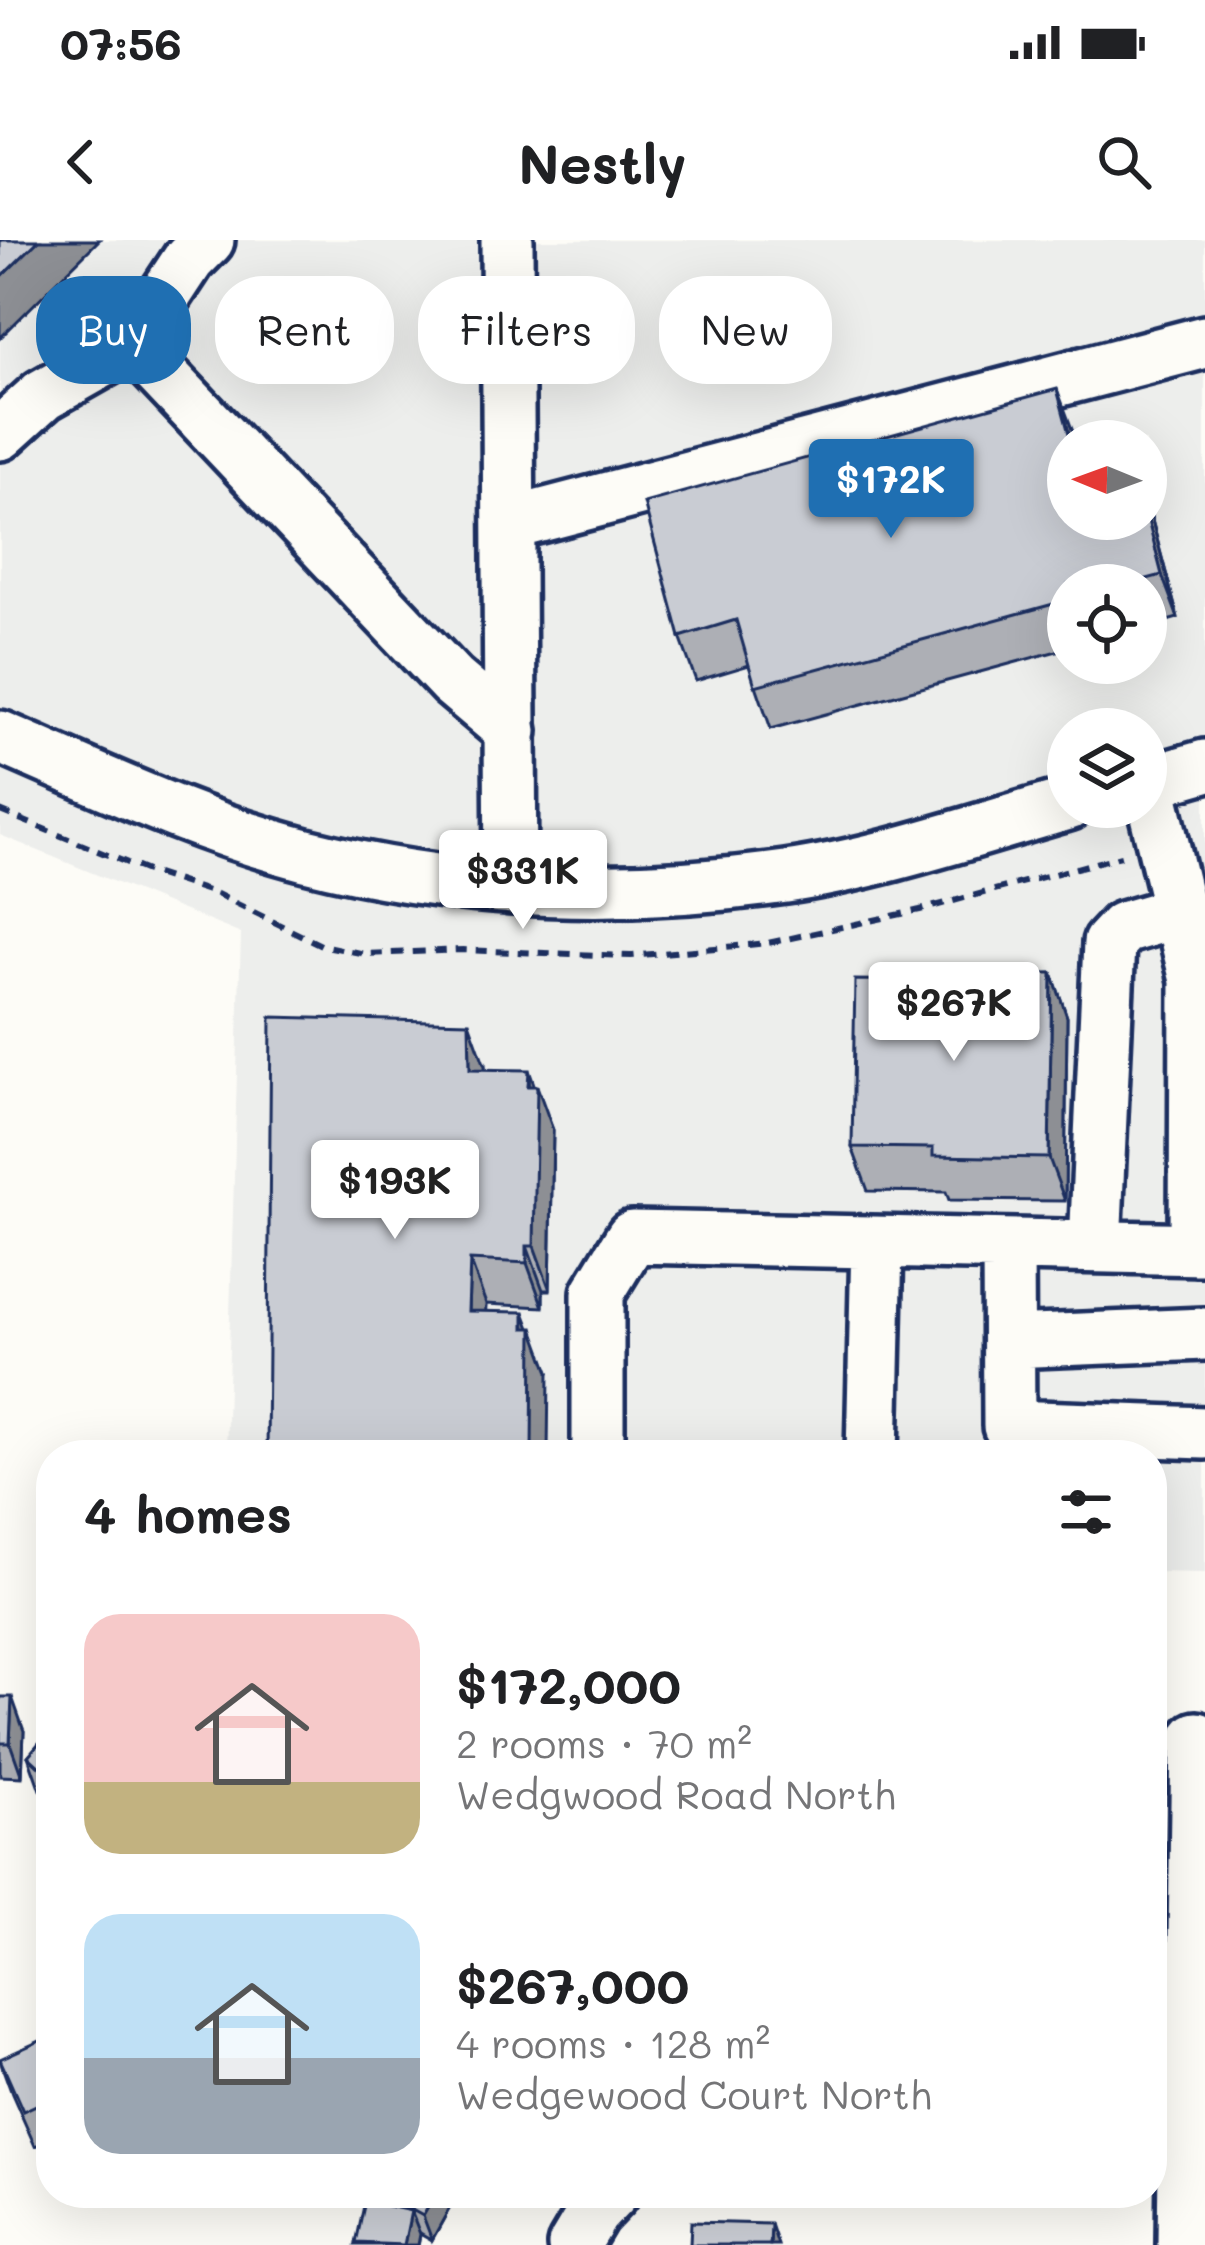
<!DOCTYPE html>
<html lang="en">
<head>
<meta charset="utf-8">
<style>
  :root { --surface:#fff; --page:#f2f2f2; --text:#202124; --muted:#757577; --accent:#1f6fb2 }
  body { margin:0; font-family:Mali,sans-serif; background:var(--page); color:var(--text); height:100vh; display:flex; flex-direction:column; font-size:45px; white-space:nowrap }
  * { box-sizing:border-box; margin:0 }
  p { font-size:39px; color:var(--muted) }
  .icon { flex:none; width:66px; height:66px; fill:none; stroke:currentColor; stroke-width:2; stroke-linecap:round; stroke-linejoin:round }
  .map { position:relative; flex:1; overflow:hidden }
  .details { position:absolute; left:36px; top:1200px; width:1131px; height:768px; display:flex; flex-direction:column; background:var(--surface); border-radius:48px; box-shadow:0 12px 48px #0002 }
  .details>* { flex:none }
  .guide { position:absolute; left:36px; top:36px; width:1134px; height:108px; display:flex; gap:24px }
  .needle { width:78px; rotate:271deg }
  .buttons { position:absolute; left:1047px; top:180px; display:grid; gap:24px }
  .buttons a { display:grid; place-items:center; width:120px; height:120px; border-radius:50%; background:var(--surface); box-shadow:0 12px 48px #0002; font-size:60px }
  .price { position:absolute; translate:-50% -102px; padding:0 27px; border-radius:12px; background:#fff; color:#222; font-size:39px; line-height:78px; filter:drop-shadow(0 3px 6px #0008) }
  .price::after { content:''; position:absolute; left:50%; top:72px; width:36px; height:27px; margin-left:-18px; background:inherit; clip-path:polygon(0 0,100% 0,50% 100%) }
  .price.on { background:var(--accent); color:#fff }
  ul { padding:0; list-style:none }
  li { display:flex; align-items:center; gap:36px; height:300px; padding:0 48px }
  li span { display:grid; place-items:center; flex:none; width:336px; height:240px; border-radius:36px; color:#555 }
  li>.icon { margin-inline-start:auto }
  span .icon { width:144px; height:144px; fill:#fffc; stroke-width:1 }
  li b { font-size:51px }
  h2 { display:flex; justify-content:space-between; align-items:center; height:144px; padding:0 48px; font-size:51px }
  .tag { padding:0 42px; border-radius:48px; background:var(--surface); box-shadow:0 12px 48px #0002; font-size:42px; line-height:108px }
  .tag.on { background:var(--accent); color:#fff }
  .status { display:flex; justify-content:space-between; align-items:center; height:84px; padding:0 60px; background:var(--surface); direction:ltr }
  .status svg { height:33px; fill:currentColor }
  header { display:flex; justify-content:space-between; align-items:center; height:156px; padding:0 48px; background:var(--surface); font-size:54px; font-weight:700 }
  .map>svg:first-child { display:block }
  .built { fill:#edeeec; fill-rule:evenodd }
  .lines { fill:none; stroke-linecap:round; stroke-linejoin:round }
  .minor-casing { stroke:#1b2f5e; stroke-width:60 }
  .path { stroke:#1b2f5e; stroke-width:6; stroke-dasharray:12 9; stroke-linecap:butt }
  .minor { stroke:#fdfcf7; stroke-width:51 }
  .wall { fill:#adafb5; stroke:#1b2f5e; stroke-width:3 }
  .shaded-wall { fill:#8d8f94; stroke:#1b2f5e; stroke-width:3 }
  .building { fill:#c9ccd3; stroke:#1b2f5e; stroke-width:3 }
</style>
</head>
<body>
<div class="status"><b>07:56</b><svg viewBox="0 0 49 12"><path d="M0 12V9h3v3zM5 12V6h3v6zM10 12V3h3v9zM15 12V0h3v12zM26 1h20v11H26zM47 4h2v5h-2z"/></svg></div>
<header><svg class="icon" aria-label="back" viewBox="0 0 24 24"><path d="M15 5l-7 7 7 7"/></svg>Nestly<svg class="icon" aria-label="search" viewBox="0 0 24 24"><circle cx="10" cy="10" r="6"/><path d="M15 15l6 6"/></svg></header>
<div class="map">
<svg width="1205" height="2005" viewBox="0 0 1205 2005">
  <rect width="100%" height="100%" fill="#fdfcf7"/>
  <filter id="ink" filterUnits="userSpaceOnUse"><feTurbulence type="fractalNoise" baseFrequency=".00833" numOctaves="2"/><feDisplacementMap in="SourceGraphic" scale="24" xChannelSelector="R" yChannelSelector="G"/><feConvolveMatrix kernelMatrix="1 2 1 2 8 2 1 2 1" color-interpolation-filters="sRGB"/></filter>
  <g filter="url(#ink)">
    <path class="built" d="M0,0H1205V1333L1152,1332V1215H226L241,694L0,595ZM1068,201H1146V279H1068ZM1068,345H1146V423H1068ZM1068,489H1146V567H1068Z"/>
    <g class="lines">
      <defs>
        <path id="minor" d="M507,0L511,648
          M133,104L452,441L511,491
          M0,194L43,155L133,104L189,19L208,0
          M509,284L1205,102
          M0,497C100,540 200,588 306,615C463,655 626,659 786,637C881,623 976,590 1068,564
          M1148,542L1196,740L1195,1009
          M1146,543L1205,526
          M1008,1005L1009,1186L1205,1193
          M1095,1006L1109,703L1123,688L1181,671
          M1009,1102L1205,1094
          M598,1215V1053L632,997L1205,1009
          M872,1215L877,1003
          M574,2005L593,1973L612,1953
          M1183,2005L1185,1841L1193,1769L1197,1498"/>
      </defs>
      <use href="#minor" class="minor-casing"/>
      <path class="path" d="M0,571L147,631L217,654L321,705L365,714L463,710L631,716L768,703L920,670L1121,616"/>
      <use href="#minor" class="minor"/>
    </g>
    <path class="wall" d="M1073,192L1075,201H1068L1146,279V258L1178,378L1146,387V345H1068V408L771,489L749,425L696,441L680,397Z
      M1052,733L1067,777L1065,961L949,960L946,952L868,951L852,907L937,741Z
      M485,826V829L535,846L553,890L550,1050H543V1067L486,1064L485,1071L530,1088L549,1132L267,1215Z
      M0,1457L24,1491L22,1537L0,1536Z
      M51,1489V1560L40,1550L28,1516Z
      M51,1796V1898L35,1906L12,1854L0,1821Z
      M380,1953H458L432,2000L420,1993L418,2005H356L384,1965Z
      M835,1953H912V1956L838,1962Z"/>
    <path class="shaded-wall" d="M39,0H99L0,98V38Z
      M1057,149L1073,192L1075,201H1071Z
      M1146,258L1178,378L1162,335L1146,273Z
      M1052,733L1067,777L1065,961L1049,918Z
      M469,782L485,826L486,873L470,829Z
      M529,830L537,853V846L553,890L550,1050L534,1006Z
      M527,1006L543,1050V1067L527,1023Z
      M470,1020L486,1064L484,1115L468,1071Z
      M524,1072L533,1096V1088L549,1132L548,1215H532Z
      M12,1457L24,1491L22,1537L10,1503Z
      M436,1953H458L432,2000L423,1976Z
      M411,1971L420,1994L418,2005H404Z
      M771,1984L778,2005H770Z"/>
    <path class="building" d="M0,0H39L0,38Z
      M1057,149L1071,201H1068V279H1146V273L1162,335L1125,345H1068V360L755,446L736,380L680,397L644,263Z
      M936,732L1052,733L1049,918L933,916V908L852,907L855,740L937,741Z
      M271,777L469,782L470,829L529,830L528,846H537L534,1006H527V1023L470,1020L468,1071L524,1072V1088H533L532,1215H267Z
      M0,1457H12L10,1503H0Z
      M51,1489V1537L28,1516Z
      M51,1796V1858L23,1871L0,1819Z
      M381,1953H436L423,1976Z
      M365,1961L411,1971L404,2005L356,2003Z
      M691,1982L771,1984L770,2005H690Z"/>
  </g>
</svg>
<div class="buttons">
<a><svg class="needle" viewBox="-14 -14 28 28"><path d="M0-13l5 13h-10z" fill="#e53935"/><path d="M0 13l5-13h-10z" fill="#757577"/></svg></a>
<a><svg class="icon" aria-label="locate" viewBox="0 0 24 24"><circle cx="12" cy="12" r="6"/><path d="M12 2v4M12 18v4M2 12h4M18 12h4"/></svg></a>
<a><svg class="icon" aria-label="layers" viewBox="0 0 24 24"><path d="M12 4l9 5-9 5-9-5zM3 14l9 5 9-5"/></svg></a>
</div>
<b class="price on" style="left:891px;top:301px">$172K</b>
<b class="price" style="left:523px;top:692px">$331K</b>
<b class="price" style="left:954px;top:824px">$267K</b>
<b class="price" style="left:395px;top:1002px">$193K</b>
<div class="guide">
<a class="tag on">Buy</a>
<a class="tag">Rent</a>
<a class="tag">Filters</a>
<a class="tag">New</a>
</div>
<section class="details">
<h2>4 homes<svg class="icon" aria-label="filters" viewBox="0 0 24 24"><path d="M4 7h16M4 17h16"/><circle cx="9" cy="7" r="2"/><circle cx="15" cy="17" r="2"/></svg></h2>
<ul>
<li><span style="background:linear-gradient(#f6c9c9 70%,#c2b280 0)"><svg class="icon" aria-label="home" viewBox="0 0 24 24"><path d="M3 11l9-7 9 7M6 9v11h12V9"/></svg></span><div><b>$172,000</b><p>2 rooms · 70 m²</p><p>Wedgwood Road North</p></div></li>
<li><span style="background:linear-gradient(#bfe0f5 60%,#9aa5b1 0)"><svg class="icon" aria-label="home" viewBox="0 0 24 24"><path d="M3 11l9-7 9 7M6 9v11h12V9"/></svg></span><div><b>$267,000</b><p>4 rooms · 128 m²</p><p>Wedgewood Court North</p></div></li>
</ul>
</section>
</div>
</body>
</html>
